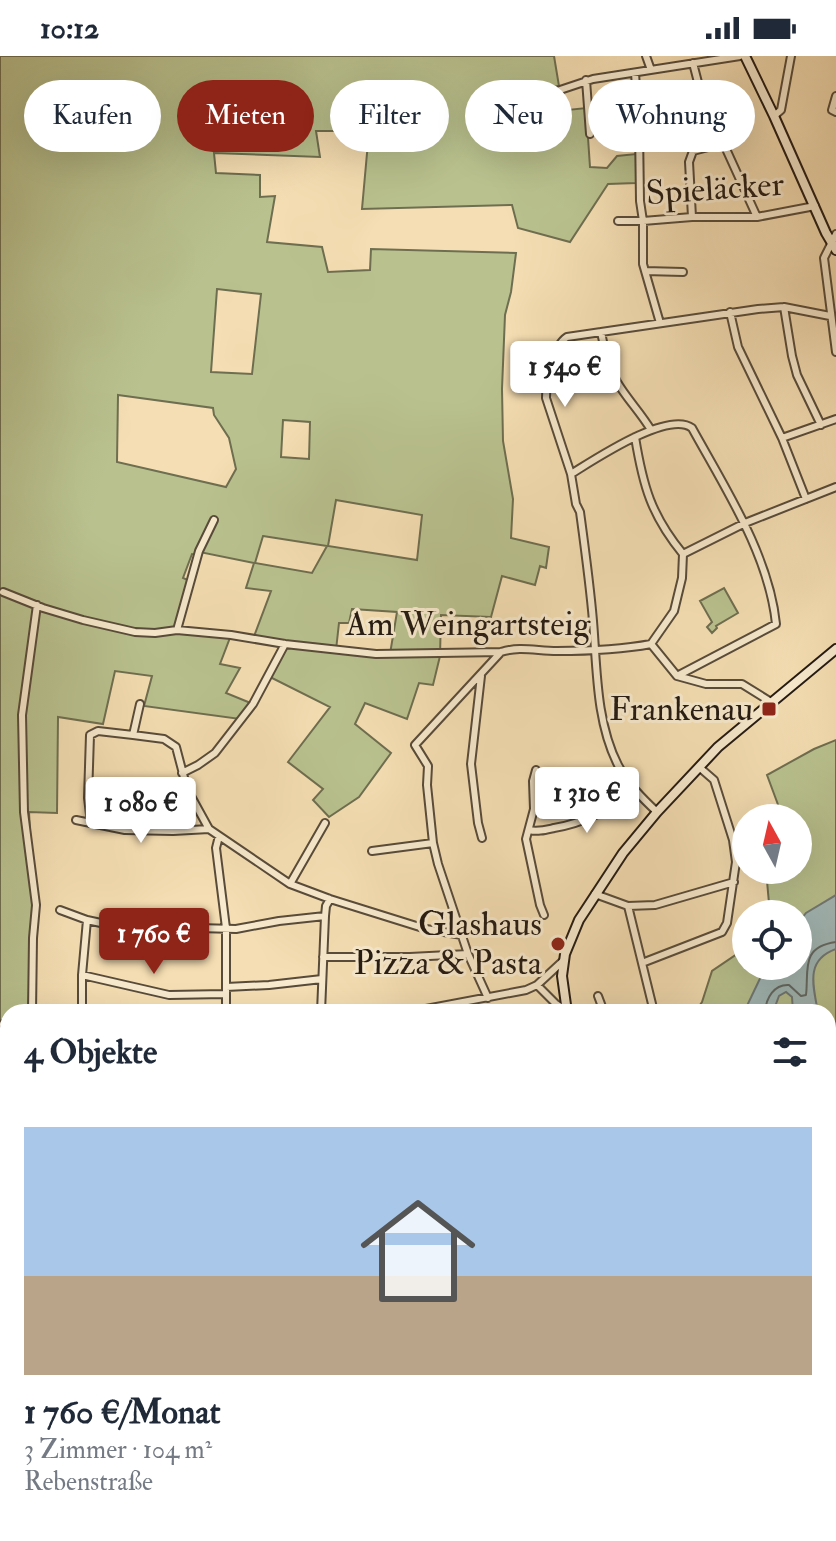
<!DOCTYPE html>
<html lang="de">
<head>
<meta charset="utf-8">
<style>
  :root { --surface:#fff; --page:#f2f2f3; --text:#1f2937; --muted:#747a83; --accent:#8f2418 }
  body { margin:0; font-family:"IM FELL Double Pica",serif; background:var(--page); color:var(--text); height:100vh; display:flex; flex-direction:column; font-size:30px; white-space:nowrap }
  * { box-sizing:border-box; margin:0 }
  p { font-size:26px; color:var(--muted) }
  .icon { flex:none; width:44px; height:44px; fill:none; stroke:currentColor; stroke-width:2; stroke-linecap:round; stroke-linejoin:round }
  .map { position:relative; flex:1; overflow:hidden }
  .drawer { position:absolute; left:0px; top:948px; width:836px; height:538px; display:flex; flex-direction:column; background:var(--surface); border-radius:24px 24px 0 0; box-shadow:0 8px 32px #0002 }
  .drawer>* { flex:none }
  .hud { position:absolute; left:24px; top:24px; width:788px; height:72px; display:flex; gap:16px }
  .needle { width:52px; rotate:352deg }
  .controls { position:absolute; left:732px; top:748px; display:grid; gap:16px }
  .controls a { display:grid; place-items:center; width:80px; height:80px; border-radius:50%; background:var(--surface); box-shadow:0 8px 32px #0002; font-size:40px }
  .price { position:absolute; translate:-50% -68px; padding:0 18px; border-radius:8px; background:#fff; color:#222; font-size:26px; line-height:52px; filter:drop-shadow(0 2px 4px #0008) }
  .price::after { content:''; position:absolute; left:50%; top:48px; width:24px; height:18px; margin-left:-12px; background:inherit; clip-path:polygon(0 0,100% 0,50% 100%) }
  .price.current { background:var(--accent); color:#fff }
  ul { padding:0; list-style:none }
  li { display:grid; align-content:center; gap:16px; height:424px; padding:0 24px }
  li span { display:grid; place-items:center; height:248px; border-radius:0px; color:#555 }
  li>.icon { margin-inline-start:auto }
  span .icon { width:144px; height:144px; fill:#fffc; stroke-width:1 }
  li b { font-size:34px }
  h2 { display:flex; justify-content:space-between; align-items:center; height:96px; padding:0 24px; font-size:34px }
  .chip { padding:0 28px; border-radius:36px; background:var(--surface); box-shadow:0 8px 32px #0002; font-size:28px; line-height:72px }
  .chip.current { background:var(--accent); color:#fff }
  .status { display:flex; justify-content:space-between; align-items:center; height:56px; padding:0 40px; background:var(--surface); direction:ltr }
  .status svg { height:22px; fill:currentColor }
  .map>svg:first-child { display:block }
  .green { fill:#b9c28f; stroke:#6e6e50; stroke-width:2; fill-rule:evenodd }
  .water { fill:#a2b9b8; stroke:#707976; stroke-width:2 }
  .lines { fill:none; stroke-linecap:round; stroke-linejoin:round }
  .shore { stroke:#636a65; stroke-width:2 }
  .street-casing { stroke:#584b3a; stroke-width:10 }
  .secondary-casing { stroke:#241a12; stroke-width:12 }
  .street { stroke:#f8eace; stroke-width:6 }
  .secondary { stroke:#f8eace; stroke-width:8 }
  .poi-dot { fill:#8f2418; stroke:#f8eace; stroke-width:3 }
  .labels { text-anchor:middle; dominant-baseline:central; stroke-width:6; stroke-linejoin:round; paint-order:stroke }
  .street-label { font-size:34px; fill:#241a12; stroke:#f8eace }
  .poi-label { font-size:34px; fill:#241a12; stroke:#f8eace; text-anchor:end }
</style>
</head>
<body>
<div class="status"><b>10:12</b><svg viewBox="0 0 49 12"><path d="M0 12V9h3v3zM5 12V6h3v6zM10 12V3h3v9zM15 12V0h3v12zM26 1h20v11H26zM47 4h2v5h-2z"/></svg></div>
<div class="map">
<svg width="836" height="1485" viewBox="0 0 836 1485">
  <rect width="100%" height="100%" fill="#f5deb3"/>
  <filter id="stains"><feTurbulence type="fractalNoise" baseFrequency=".0025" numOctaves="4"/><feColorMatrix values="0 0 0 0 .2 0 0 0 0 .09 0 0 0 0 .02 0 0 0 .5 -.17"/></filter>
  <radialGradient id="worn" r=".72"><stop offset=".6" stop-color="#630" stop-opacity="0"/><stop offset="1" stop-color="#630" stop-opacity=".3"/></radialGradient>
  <path class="green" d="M0,0H554L559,30L547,31L549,56L586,52L590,111L607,112L617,100L636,98V127L608,128L570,186L518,172L512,149L362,153L369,75H316L320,101L214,97L216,117L260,119V141L275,140L267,186L322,191L328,216L370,214L371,193L516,197L511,236L505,259L502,333L503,385L513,443L511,482L549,491L546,512L540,510L535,529L502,520L491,561L441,559L440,600L433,629L419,627L407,663L365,647L355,668L391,697L359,741L329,761L313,744L323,733L288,706L330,651L268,620L284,589L253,583L271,535L246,532L254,507L200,496L198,499L192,498L183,522L190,525L177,574L231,579L220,608L240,612L226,637L253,648L240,663L144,650L152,620L115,615L103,668L58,661L57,757L29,756L34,849L28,956H8V1007L0,1011ZM217,233L261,238L252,318L211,316ZM118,339L213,352L214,359L229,382L236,413L226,431L117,406ZM283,364L310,366L309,403L281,401ZM336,444L422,459L417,504L328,490ZM263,480L327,490L312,517L255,507ZM352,553L397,556L390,598L336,594L339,567H349Z
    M724,532L738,557L716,570L717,572L712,577L707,571L712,566L700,545Z
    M836,684V1178L828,1172V956H695L702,946L712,915L746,892V910H798V858H770L766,814H777L779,816L784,814H798V808L800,807L798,800V762H783L767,719L814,693Z
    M8,1199V1478H310L312,1485H0V1201Z
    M828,1243L836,1244V1299H828Z
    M828,1373L836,1374V1473L828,1463Z"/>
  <path class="water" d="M836,839V893C805,904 813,929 818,956H793L792,941L786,936L779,940L773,956H744L766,910H798V867L806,857Z
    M828,991L836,1013V1171L828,1165Z"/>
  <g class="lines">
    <path class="shore" d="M765,956C766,942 774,928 789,929L801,940L806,939C809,914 800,891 836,886"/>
    <defs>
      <path id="street" d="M646,0L651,14
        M693,7L701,38L757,161
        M635,17L639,74L640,145L643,165V208L660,267
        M586,24L590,78
        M554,36L593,23L740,0
        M836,40L832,54L836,56
        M774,60L781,54L791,0
        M692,161L689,106L693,95L724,87
        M618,165H643L692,161H757L815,150
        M836,178L824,202L836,296
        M645,215L683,216
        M784,251L792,300L797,319L821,369
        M730,256L738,291L782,382L806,443
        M601,276C604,293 608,310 617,326C627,343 641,357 651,374
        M635,381C643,430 651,459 683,498L682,522L674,555L651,588L677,620L706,628H742L771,646
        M782,382L836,363
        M571,418C594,404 668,354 692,372C725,432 769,499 776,568L677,620
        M683,498L745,467L836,431
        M3,536L43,552L83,564L135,576L155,577L177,574L231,579L285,588L376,598L501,596C520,590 537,595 557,595C589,595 619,594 651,588
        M177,574L199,495L214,464
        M481,620L471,708L478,767L482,782
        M133,679L164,683L176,691L187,733L209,773L290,828L330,843L426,873L462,879
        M536,714L533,725L534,753L526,783L540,849L544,859
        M182,717L198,709L215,697L253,648L285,588
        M657,756C642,742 628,728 618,709C596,666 597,613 593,565C590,529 585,493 580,456L576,448L571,418L546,342C546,325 553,290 567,281L758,253L784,251L830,260
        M76,764L125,774L173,775L209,773
        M91,767L88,742L90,679L98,675L133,679L140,648
        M529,774C538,776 545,774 554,772C585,767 609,753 635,736
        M219,780L216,792L226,872V956
        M372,795L433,787
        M290,828L325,767
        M595,838L628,850L655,849L734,826
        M628,850L654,956
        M60,854L87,864L124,872L158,871L236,873L279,865L325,860
        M323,901H410L468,898
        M642,907L722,876L727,867L736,806L733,784L714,724L699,711
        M82,919L169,939L225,938
        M537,929L556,948L567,955
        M226,931L269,929L322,923
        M598,940L604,956
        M488,942L468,898L438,808L433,787L427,729L428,710L415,689L501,596
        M32,956L33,882L36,849L24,756L22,659L37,549
        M82,956V919L87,864
        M321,956L325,860L326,850L330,843
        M410,956L526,934L537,929L563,905
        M3,968L8,969
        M0,1018L8,1013
        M0,1143L5,1115
        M345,1478L346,1485
        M409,1478L410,1485
        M465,1478L471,1485
        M311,1482L332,1478
        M556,1485L557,1478"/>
      <path id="secondary" d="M745,0L774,60L826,177L836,194
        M567,956L562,920L565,898L579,864L623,797L657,756L718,691L836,593
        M619,1485L622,1478"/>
    </defs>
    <use href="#street" class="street-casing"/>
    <use href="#secondary" class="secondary-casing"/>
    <use href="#street" class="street"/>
    <use href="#secondary" class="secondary"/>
  </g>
  <g class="poi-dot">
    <rect x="761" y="645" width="16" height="16" rx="4"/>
    <circle cx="558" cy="888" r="8"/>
  </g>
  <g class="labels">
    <g class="street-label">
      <text transform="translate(715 133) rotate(-4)">Spieläcker</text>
      <text x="468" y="568">Am Weingartsteig</text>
    </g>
    <g class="poi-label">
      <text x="753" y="653">Frankenau</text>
      <text x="542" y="868">Glashaus<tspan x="542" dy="39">Pizza &amp; Pasta</tspan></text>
    </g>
  </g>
  <rect width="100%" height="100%" filter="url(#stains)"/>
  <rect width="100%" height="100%" fill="url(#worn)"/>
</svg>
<div class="controls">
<a><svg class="needle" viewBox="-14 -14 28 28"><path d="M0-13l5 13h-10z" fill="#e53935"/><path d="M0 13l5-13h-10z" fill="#747a83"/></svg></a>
<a><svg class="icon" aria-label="locate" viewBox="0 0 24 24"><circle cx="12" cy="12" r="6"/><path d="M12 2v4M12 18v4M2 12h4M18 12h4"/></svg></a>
</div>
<b class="price" style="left:565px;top:353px">1 540 €</b>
<b class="price" style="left:587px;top:779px">1 310 €</b>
<b class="price" style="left:141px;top:789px">1 080 €</b>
<b class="price current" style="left:154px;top:920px">1 760 €</b>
<div class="hud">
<a class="chip">Kaufen</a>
<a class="chip current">Mieten</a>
<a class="chip">Filter</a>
<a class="chip">Neu</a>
<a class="chip">Wohnung</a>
</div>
<section class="drawer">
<h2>4 Objekte<svg class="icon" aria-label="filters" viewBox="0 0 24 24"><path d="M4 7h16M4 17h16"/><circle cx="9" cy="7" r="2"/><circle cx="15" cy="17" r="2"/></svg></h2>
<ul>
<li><span style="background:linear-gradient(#a9c7e8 60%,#b9a48a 0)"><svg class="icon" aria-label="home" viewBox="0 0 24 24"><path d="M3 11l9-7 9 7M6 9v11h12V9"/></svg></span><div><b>1 760 €/Monat</b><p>3 Zimmer · 104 m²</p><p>Rebenstraße</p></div></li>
</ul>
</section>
</div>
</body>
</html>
